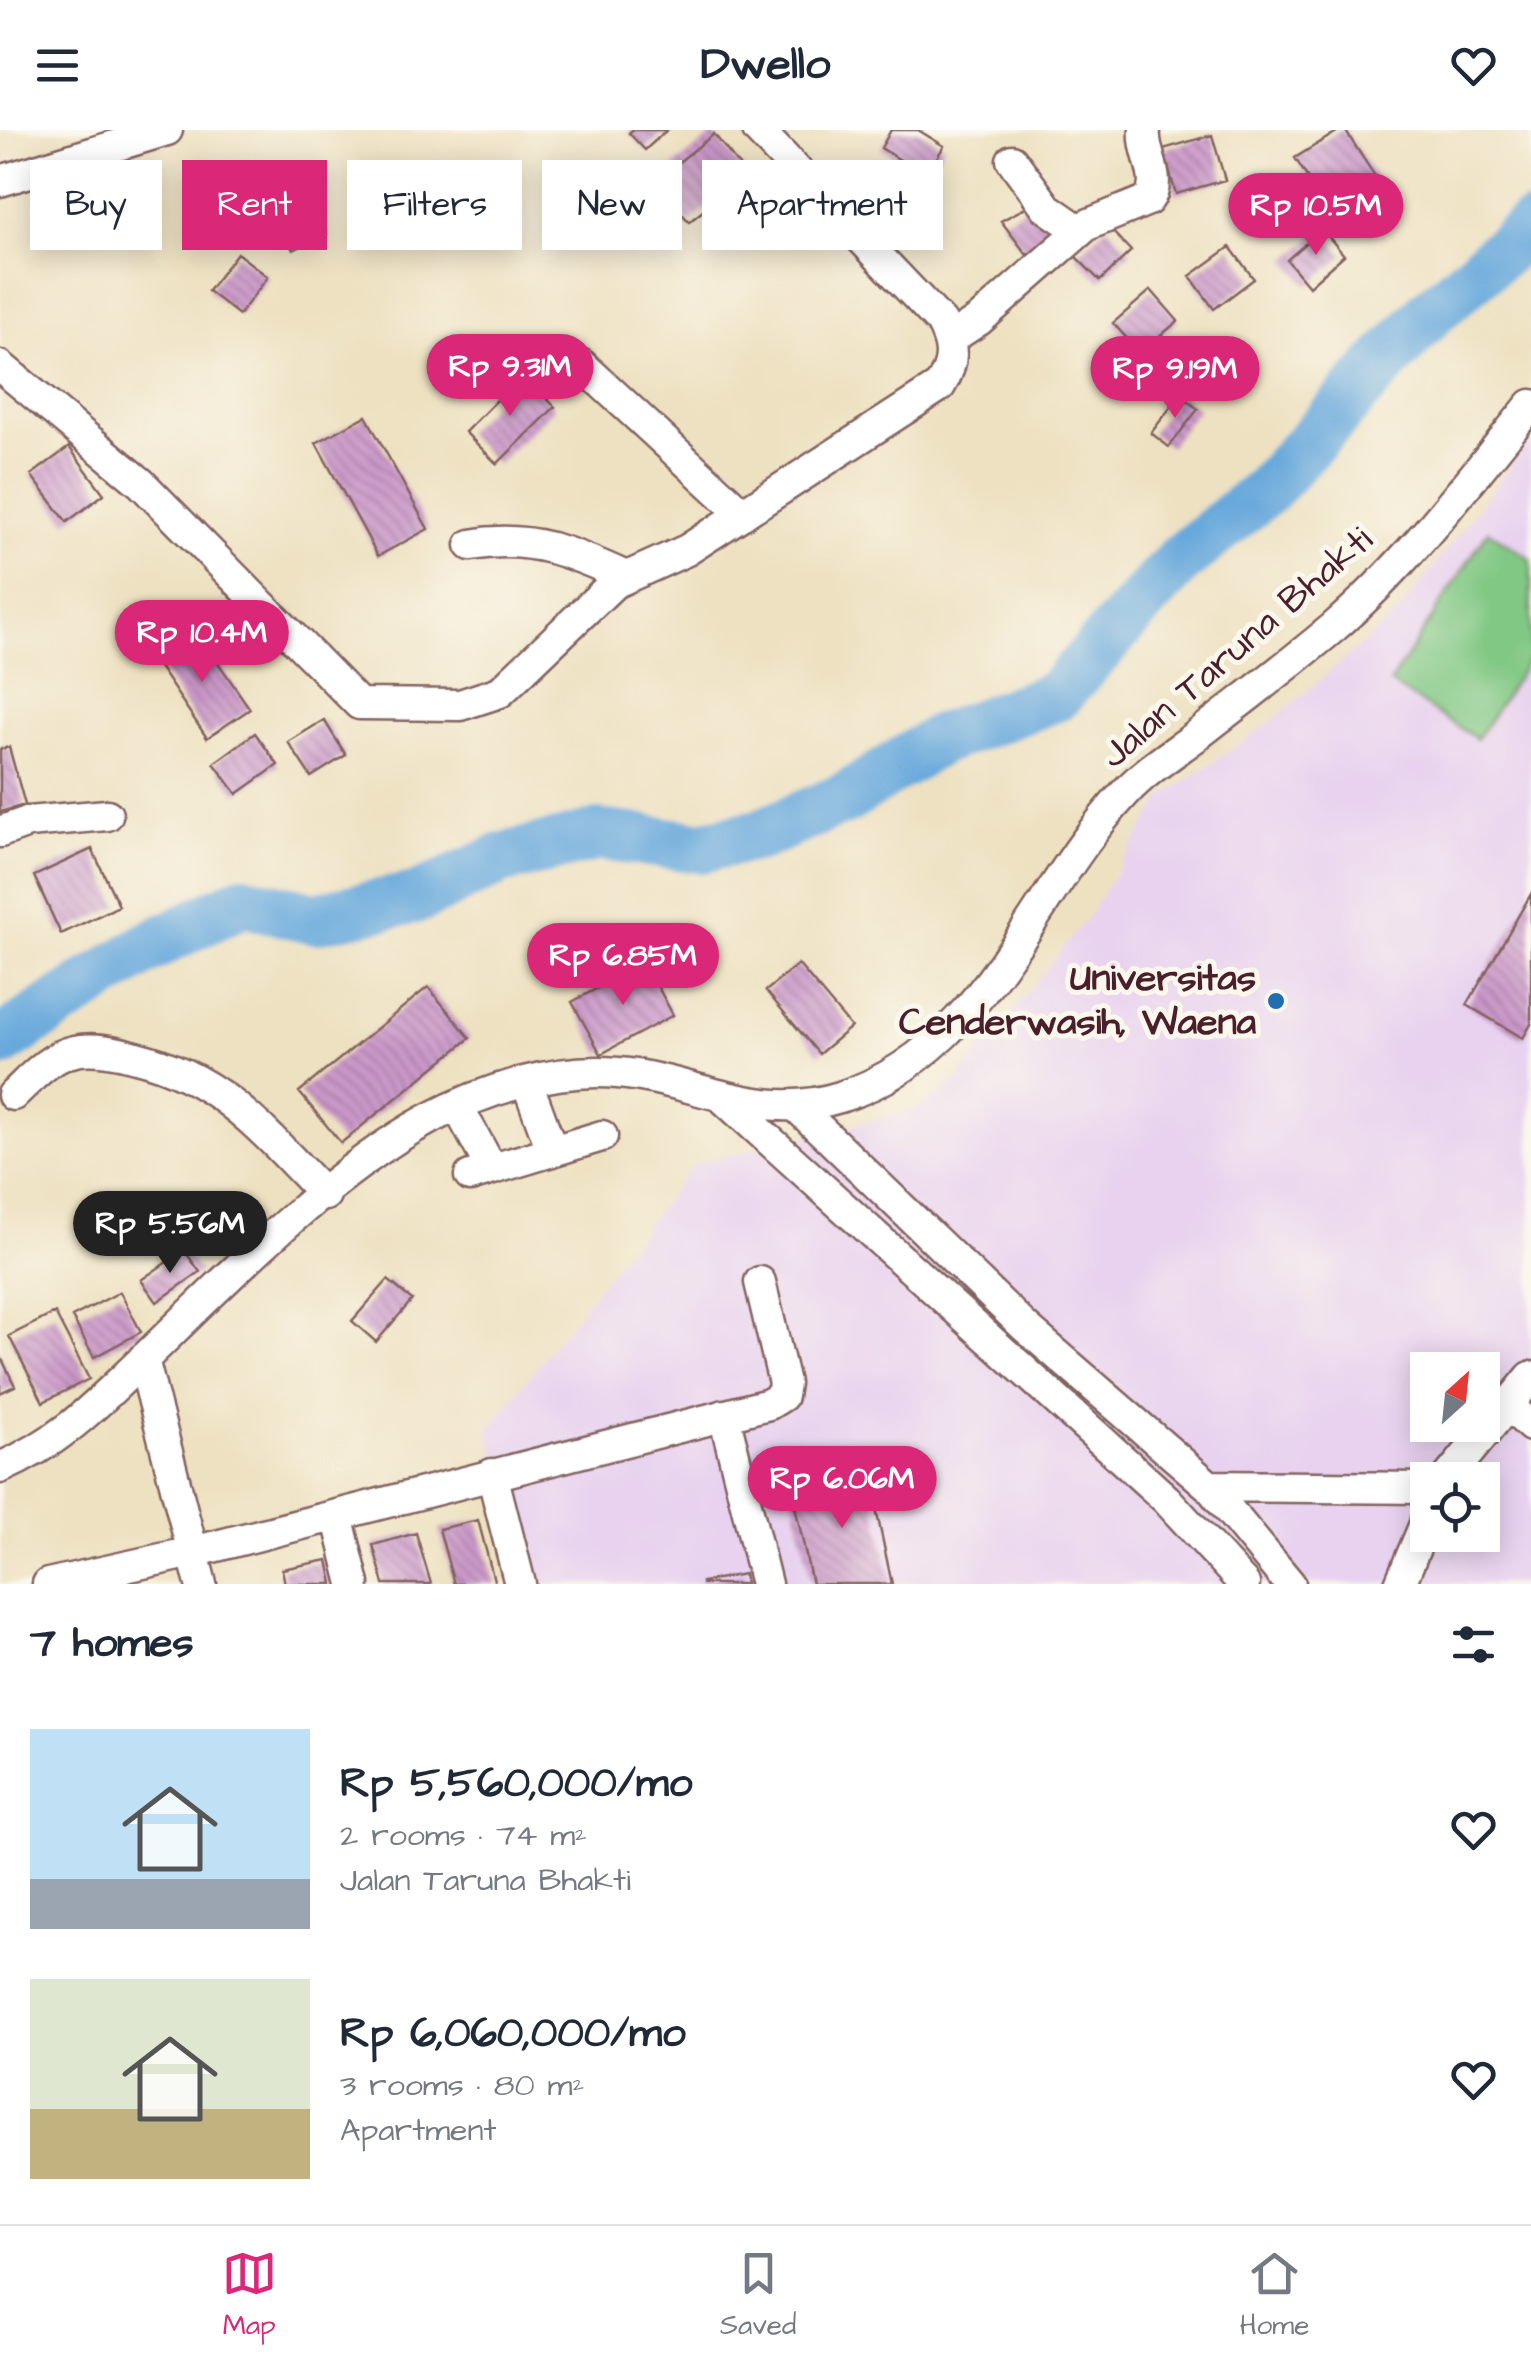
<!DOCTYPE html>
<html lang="en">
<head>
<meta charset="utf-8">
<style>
  :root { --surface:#fff; --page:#f2f2f3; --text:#1f2937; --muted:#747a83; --line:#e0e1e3; --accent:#db2777 }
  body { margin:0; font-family:"Architects Daughter",sans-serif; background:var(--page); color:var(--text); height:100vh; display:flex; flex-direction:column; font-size:38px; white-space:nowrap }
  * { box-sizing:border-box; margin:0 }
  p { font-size:32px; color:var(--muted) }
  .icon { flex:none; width:55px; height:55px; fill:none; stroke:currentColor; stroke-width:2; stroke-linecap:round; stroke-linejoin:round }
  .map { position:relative; height:1454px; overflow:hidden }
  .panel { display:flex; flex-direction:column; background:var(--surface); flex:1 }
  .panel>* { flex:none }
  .hud { position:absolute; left:30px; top:30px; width:1000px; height:90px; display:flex; gap:20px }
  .needle { width:65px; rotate:27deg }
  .tools { position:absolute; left:1410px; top:1222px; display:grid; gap:20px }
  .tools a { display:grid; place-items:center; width:90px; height:90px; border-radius:0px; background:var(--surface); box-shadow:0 5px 25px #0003; font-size:50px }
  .price { position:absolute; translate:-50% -85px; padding:0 22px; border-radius:35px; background:var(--accent); color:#fff; font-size:32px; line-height:65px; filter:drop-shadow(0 2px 5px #0008) }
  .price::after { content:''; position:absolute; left:50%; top:60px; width:30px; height:22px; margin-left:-15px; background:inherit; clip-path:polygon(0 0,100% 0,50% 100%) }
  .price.current { background:#222; color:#fff }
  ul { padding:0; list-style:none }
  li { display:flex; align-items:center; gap:30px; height:250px; padding:0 30px }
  li span { display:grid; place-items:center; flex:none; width:280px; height:200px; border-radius:0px; color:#555 }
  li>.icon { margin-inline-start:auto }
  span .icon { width:120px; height:120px; fill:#fffc; stroke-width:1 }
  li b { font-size:42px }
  h2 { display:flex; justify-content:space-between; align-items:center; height:120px; padding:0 30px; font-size:42px }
  .chip { padding:0 35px; border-radius:0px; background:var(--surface); box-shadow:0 5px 25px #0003; font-size:35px; line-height:90px }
  .chip.current { background:var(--accent); color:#fff }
  header { display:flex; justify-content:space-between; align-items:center; height:130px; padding:0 30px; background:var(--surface); font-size:45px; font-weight:700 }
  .tabs { display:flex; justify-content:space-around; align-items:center; height:140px; border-top:2px solid var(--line); background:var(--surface); font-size:28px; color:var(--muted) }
  .tabs a { display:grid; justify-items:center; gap:5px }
  .tabs .current { color:var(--accent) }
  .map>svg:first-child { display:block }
  .built { fill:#e8d2ef; fill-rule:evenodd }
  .pitch { fill:#81c884; stroke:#667458; stroke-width:2.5 }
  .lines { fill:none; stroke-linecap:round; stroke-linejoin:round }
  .river { stroke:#68a9dc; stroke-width:52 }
  .building { fill:url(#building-back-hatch) }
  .minor-casing { stroke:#836360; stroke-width:35 }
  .minor { stroke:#fff; stroke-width:30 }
  .poi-dot { fill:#1f6fb2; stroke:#fbf7ec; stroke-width:4 }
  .labels { text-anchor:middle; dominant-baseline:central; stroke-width:10; stroke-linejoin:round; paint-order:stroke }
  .street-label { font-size:38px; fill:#4a1f2b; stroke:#fbf7ec }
  .poi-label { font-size:38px; font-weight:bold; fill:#4a1f2b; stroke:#fbf7ec; text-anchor:end }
</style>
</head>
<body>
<header><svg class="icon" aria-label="menu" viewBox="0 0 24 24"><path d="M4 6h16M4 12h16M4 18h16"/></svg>Dwello<svg class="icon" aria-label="heart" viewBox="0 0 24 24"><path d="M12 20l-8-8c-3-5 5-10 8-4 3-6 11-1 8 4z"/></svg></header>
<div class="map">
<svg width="1531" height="1454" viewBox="0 0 1531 1454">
  <defs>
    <pattern id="building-back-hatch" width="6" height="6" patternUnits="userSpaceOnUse" patternTransform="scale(2.5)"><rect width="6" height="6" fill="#ca98c9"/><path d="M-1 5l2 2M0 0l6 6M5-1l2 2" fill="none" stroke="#a67ba3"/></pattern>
  </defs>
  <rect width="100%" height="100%" fill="#fbf7ec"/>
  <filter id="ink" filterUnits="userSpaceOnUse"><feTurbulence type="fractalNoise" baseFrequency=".01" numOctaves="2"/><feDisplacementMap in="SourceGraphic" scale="20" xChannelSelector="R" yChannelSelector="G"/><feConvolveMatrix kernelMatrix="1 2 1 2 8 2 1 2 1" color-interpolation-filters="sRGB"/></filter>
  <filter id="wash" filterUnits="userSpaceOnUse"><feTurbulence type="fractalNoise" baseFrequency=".0048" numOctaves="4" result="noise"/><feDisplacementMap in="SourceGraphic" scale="40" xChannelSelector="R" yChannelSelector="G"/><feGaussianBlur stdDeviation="2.25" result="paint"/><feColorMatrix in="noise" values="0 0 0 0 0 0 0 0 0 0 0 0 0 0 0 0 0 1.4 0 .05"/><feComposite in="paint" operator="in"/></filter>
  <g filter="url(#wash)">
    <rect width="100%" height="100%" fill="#eee1c1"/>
    <path class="built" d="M1531,308V1454H534L488,1300L693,1034L917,979L953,955L1087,788L1164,666L1271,592L1399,482ZM1428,1240H1482V1295H1428ZM1428,1350H1482V1405H1428Z"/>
    <path class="pitch" d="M1488,401L1531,429V526L1477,609L1390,553Z"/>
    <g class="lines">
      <path class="river" d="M0,912L151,816L243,771L315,788L419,767L501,729L598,705L700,717L759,705L846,668L938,610L1056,566L1180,430L1266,360L1430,183L1531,97"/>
    </g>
    <g id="blocks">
      <path class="building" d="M632,0H667L645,20L629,3Z
        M891,0H918L944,16L926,46L881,18Z
        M1340,0H1345L1389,68L1340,99L1295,28Z
        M714,4L747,46L689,92L655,51Z
        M1212,5L1225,50L1176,64L1163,19Z
        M310,70L327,104L293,120L276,87Z
        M1032,74L1058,107L1027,125L1001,91Z
        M1107,96L1131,121L1100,151L1075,126Z
        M1322,99L1344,125L1309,156L1287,130Z
        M1230,117L1254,149L1214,179L1190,146Z
        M237,123L268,147L239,185L208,161Z
        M1151,160L1178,191L1140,223L1113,193Z
        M523,244L555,277L497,334L465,302Z
        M1180,265L1198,279L1169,317L1151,303Z
        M366,286L428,399L378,426L316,313Z
        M69,317L104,364L67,392L31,345Z
        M197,502L250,579L207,608L155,531Z
        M324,590L346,625L311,647L288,612Z
        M255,603L278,635L237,664L214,633Z
        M9,617L25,675L0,682V619Z
        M92,719L119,776L61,804L34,746Z
        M1531,764V894L1523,908L1467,875Z
        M645,833L673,885L601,924L572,872Z
        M798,834L851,897L819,924L766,861Z
        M428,857L470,908L341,1013L299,962Z
        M184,1120L200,1142L157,1172L141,1150Z
        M388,1150L412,1170L376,1212L352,1191Z
        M120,1162L141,1202L94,1227L72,1187Z
        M55,1183L89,1249L43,1272L9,1206Z
        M0,1225L15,1256L0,1263Z
        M868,1341L892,1454H812L791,1357Z
        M478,1390L495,1454H454L439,1399Z
        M416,1403L431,1454H384L373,1415Z
        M328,1430L333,1454H285L282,1439Z
        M744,1444L746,1454H702V1452Z"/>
    </g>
  </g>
  <g filter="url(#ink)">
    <use href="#blocks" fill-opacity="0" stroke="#836360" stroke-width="2.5"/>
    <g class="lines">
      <defs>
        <path id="minor" d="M1012,30L1047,78L1080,101
          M0,51L167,0
          M950,209L979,190L1087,95L1148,70C1164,50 1142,23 1145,0
          M582,235L743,384
          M0,236L141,353L359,574L460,575L500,562L614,453L687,420L940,256C955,232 954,216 941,192L758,0
          M471,415C529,404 574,423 626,447
          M0,702L28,692L107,685
          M527,952L552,1020
          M13,965C31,948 50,926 75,921C93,917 119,922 136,927C222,948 266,1004 325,1065
          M725,970L1166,1369L1244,1454
          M458,977L491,1038
          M798,978L1025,1197L1209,1356L1290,1454
          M470,1046L602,1006
          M143,1229L201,1454
          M1509,1276L1531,1296
          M724,1285L766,1454
          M0,1338C66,1309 97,1273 148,1225C227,1148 331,1042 427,990C483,960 555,937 618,943C698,950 757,993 840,967C987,920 1029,766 1125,663C1145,641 1172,624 1195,607C1241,571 1289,535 1334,497C1409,432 1469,351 1531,275
          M492,1344L520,1454
          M1446,1350L1531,1247
          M1209,1356L1428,1358
          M337,1385L354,1454
          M48,1454L193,1422L769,1274L782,1266L784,1253L760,1152
          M1400,1454L1428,1387"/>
      </defs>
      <use href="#minor" class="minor-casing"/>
      <use href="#minor" class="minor"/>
    </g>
  </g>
  <circle class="poi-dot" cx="1276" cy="871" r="10"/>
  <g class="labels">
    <g class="street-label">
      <text transform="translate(1237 518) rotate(-41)">Jalan Taruna Bhakti</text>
    </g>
    <g class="poi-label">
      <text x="1256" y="849">Universitas<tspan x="1256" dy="44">Cenderwasih, Waena</tspan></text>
    </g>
  </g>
</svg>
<div class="tools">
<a><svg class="needle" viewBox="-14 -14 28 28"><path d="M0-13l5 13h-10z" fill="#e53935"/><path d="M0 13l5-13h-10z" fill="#747a83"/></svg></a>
<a><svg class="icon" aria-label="locate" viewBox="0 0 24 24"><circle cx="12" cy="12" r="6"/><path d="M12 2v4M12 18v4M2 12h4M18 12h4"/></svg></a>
</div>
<b class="price" style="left:1316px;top:128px">Rp 10.5M</b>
<b class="price" style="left:510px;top:289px">Rp 9.31M</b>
<b class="price" style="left:1175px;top:291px">Rp 9.19M</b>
<b class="price" style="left:202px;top:555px">Rp 10.4M</b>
<b class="price" style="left:623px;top:878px">Rp 6.85M</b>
<b class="price current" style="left:170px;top:1146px">Rp 5.56M</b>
<b class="price" style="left:842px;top:1401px">Rp 6.06M</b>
<div class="hud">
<a class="chip">Buy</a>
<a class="chip current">Rent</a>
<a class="chip">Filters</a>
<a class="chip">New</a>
<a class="chip">Apartment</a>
</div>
</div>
<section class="panel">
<h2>7 homes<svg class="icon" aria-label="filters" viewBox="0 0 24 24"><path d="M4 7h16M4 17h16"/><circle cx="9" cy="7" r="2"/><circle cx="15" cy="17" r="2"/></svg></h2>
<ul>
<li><span style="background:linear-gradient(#bfe0f5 75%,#9aa5b1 0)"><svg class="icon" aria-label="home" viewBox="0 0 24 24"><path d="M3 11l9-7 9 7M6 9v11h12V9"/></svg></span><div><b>Rp 5,560,000/mo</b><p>2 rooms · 74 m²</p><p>Jalan Taruna Bhakti</p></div><svg class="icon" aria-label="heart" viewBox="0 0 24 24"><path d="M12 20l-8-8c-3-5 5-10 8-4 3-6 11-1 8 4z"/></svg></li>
<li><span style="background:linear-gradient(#dfe7d0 65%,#c2b280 0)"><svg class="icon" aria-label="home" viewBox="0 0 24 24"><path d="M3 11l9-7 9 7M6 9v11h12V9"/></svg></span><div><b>Rp 6,060,000/mo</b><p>3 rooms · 80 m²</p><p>Apartment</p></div><svg class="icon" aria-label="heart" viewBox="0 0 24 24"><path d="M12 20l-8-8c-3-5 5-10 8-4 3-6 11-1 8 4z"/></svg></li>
</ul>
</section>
<nav class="tabs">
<a class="current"><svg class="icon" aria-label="map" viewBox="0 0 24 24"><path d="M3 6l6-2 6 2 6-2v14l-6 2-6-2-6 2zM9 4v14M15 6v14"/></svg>Map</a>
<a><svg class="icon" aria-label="saved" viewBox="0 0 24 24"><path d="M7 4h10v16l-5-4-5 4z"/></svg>Saved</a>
<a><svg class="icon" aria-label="home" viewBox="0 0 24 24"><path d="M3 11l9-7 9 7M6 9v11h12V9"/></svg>Home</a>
</nav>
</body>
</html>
